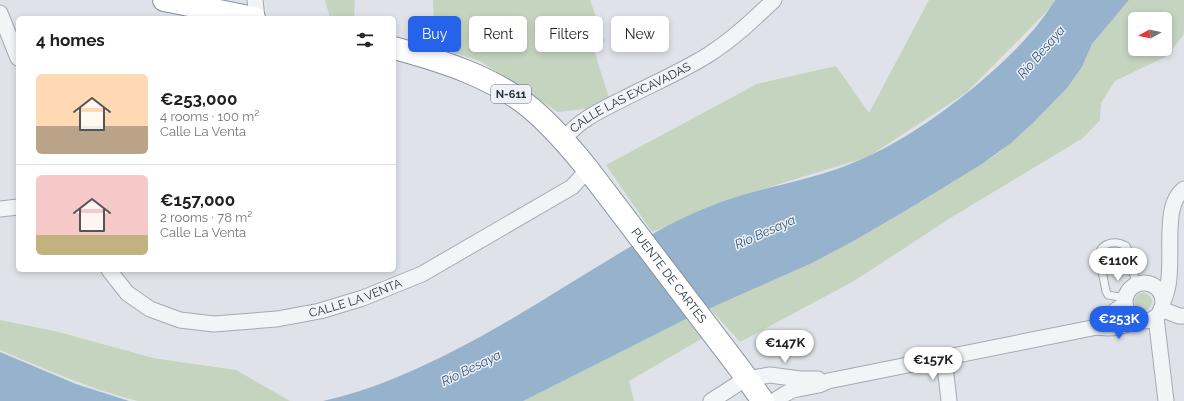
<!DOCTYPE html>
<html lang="en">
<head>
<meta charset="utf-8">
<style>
  :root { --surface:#fff; --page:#f2f2f2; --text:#202124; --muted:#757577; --line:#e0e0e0; --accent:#2563eb }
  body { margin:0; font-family:Raleway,sans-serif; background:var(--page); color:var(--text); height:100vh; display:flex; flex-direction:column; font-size:15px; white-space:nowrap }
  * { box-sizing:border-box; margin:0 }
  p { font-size:13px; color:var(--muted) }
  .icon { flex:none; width:22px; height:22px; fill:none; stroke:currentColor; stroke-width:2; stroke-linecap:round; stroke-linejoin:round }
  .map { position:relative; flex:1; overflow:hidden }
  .drawer { position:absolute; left:16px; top:16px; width:380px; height:256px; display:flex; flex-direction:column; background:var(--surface); border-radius:6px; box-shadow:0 2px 6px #0003 }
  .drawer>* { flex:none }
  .hud { position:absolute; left:408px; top:16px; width:380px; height:36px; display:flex; gap:8px }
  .needle { width:26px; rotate:262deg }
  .fabs { position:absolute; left:1128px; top:12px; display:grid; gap:8px }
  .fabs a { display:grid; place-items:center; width:44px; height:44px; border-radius:6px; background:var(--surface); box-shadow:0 2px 6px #0003; font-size:20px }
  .price { position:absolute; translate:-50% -34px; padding:0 9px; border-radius:14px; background:#fff; color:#222; font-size:13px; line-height:26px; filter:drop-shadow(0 1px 2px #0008) }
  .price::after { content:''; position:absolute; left:50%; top:24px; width:12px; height:9px; margin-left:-6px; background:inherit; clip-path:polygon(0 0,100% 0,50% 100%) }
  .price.on { background:var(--accent); color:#fff }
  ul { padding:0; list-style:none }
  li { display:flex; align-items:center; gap:12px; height:100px; padding:0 20px }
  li+li { border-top:1px solid var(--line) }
  li span { display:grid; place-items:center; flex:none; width:112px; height:80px; border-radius:6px; color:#555 }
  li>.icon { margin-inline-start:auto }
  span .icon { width:48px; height:48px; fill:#fffc; stroke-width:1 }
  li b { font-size:17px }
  h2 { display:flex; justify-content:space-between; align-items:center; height:48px; padding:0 20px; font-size:17px }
  .tag { padding:0 14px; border-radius:6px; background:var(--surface); box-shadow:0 2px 6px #0003; font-size:14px; line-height:36px }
  .tag.on { background:var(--accent); color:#fff }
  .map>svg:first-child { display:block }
  .green { fill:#c5d4bf; fill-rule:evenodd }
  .water { fill:#96b2cd }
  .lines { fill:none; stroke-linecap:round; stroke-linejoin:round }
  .service-casing { stroke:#a4aab4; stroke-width:9 }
  .minor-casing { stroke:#a4aab4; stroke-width:17 }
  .trunk-casing { stroke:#8591a1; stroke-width:24 }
  .service { stroke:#f2f4f7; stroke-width:7 }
  .minor { stroke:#f2f4f7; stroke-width:15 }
  .trunk { stroke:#fff; stroke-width:22 }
  .labels { text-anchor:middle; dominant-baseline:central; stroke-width:3; stroke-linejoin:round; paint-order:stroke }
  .shield { fill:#eef2f7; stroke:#626b78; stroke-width:1 }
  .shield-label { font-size:11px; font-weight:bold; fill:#263142 }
  .street-label { font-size:12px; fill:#263142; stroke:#eef2f7 }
  .water-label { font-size:13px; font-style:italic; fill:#2d5179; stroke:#eef2f7 }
</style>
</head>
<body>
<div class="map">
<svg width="1184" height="401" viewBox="0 0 1184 401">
  <rect width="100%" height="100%" fill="#dfe3e9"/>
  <path class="green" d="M325,0H355L354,18H330Z
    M433,0H590L605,42L593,47L609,98L593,108L558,112L480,61L435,47Z
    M929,0H1054L1052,6L966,93L868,157L756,191L652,232L606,165L757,84L836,66L869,113Z
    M1129,0H1184V34L1167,56L1115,81L1101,103L1100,120L1083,138L952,217L854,281L740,342L709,308L797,270L857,239L969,172L997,154L1026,130L1067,88L1082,67L1092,44ZM1135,19H1165V49H1135Z
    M1134 302a9 9 0 1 1 18 0a9 9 0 1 1-18 0Z
    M690,317L703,338L629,381L634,401H522Z
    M0,320L59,332L153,358L236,370L290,401H138C90,389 45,369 0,350Z"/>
  <path class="water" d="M1055,0H1129L1092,44L1082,67L1067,88L1033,123L1011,143L982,164L910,208L857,239L812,263L690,317L523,401H323C372,390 417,370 461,347C532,310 597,264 667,226C692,213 718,202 746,194C777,185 809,179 840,168C892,149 935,119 978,84C1007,59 1035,33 1055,0Z
    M0,352L76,384L129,401H0Z"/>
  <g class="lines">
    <defs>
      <path id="service" d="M1125,298L1108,295L1106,291L1099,256C1100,242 1116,240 1126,246L1129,252L1136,285"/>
      <g id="minor">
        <path d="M255,0L257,18"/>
        <path d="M0,13L18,58"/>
        <path id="s1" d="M564,139C579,120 601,110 621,100C650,85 681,72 708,55C733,39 753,20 774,0"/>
        <path d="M0,209L18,207"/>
        <path id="s2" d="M109,270L127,293L150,309L180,320L214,324L277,319L320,311L363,298L422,274L572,187L583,175L587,168"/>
        <circle cx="1144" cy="302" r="19"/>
        <path d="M1163,301C1179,271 1158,208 1184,189"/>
        <path d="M1161,309L1179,316H1184"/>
        <path d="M1156,317L1166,401"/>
        <path d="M1097,327L1116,310L1125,304"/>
        <path d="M944,357L949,401"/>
        <path d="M750,382L758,377L770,375L800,379H818"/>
        <path d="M711,401L747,378"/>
        <path d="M774,401L785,394L793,390L819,385L828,381L1097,327C1113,330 1123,326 1138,320"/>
      </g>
      <g id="trunk">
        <path d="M164,0L254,18"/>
        <path id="s3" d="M394,48C442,61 494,77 533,110C554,128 570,147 587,168L740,369L763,401"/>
      </g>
    </defs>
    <use href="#service" class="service-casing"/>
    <use href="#minor" class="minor-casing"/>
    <use href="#trunk" class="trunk-casing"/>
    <use href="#service" class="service"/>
    <use href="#minor" class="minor"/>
    <use href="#trunk" class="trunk"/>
  </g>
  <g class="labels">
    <rect class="shield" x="491" y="85" width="40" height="18" rx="3"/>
    <g class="shield-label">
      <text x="511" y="94">N-611</text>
    </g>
    <g class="street-label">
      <text stroke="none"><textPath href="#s1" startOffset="79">CALLE LAS EXCAVADAS</textPath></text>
      <text stroke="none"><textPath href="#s3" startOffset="368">PUENTE DE CARTES</textPath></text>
      <text stroke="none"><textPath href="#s2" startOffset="268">CALLE LA VENTA</textPath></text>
    </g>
    <g class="water-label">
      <text transform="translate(1041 52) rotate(-49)">Río Besaya</text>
      <text transform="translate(765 232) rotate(-24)">Río Besaya</text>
      <text transform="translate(471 368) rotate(-26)">Río Besaya</text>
    </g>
  </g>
</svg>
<div class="fabs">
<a><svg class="needle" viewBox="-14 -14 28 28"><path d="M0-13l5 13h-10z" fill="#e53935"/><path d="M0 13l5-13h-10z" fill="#757577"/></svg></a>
</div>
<b class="price" style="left:1118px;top:282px">€110K</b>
<b class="price on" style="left:1119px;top:340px">€253K</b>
<b class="price" style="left:785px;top:364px">€147K</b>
<b class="price" style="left:933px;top:381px">€157K</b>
<div class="hud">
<a class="tag on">Buy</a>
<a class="tag">Rent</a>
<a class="tag">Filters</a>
<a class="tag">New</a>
</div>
<section class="drawer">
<h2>4 homes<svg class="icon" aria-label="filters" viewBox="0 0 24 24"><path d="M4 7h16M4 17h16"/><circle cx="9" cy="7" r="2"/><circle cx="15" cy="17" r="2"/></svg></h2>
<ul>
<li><span style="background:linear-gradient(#ffd9b3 65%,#b9a48a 0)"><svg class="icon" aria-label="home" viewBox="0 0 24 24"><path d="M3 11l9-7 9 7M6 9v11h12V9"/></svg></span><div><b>€253,000</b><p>4 rooms · 100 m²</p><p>Calle La Venta</p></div></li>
<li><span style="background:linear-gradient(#f6c9c9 75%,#c2b280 0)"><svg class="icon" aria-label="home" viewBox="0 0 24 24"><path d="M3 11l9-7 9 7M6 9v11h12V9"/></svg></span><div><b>€157,000</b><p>2 rooms · 78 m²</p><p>Calle La Venta</p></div></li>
</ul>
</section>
</div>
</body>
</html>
